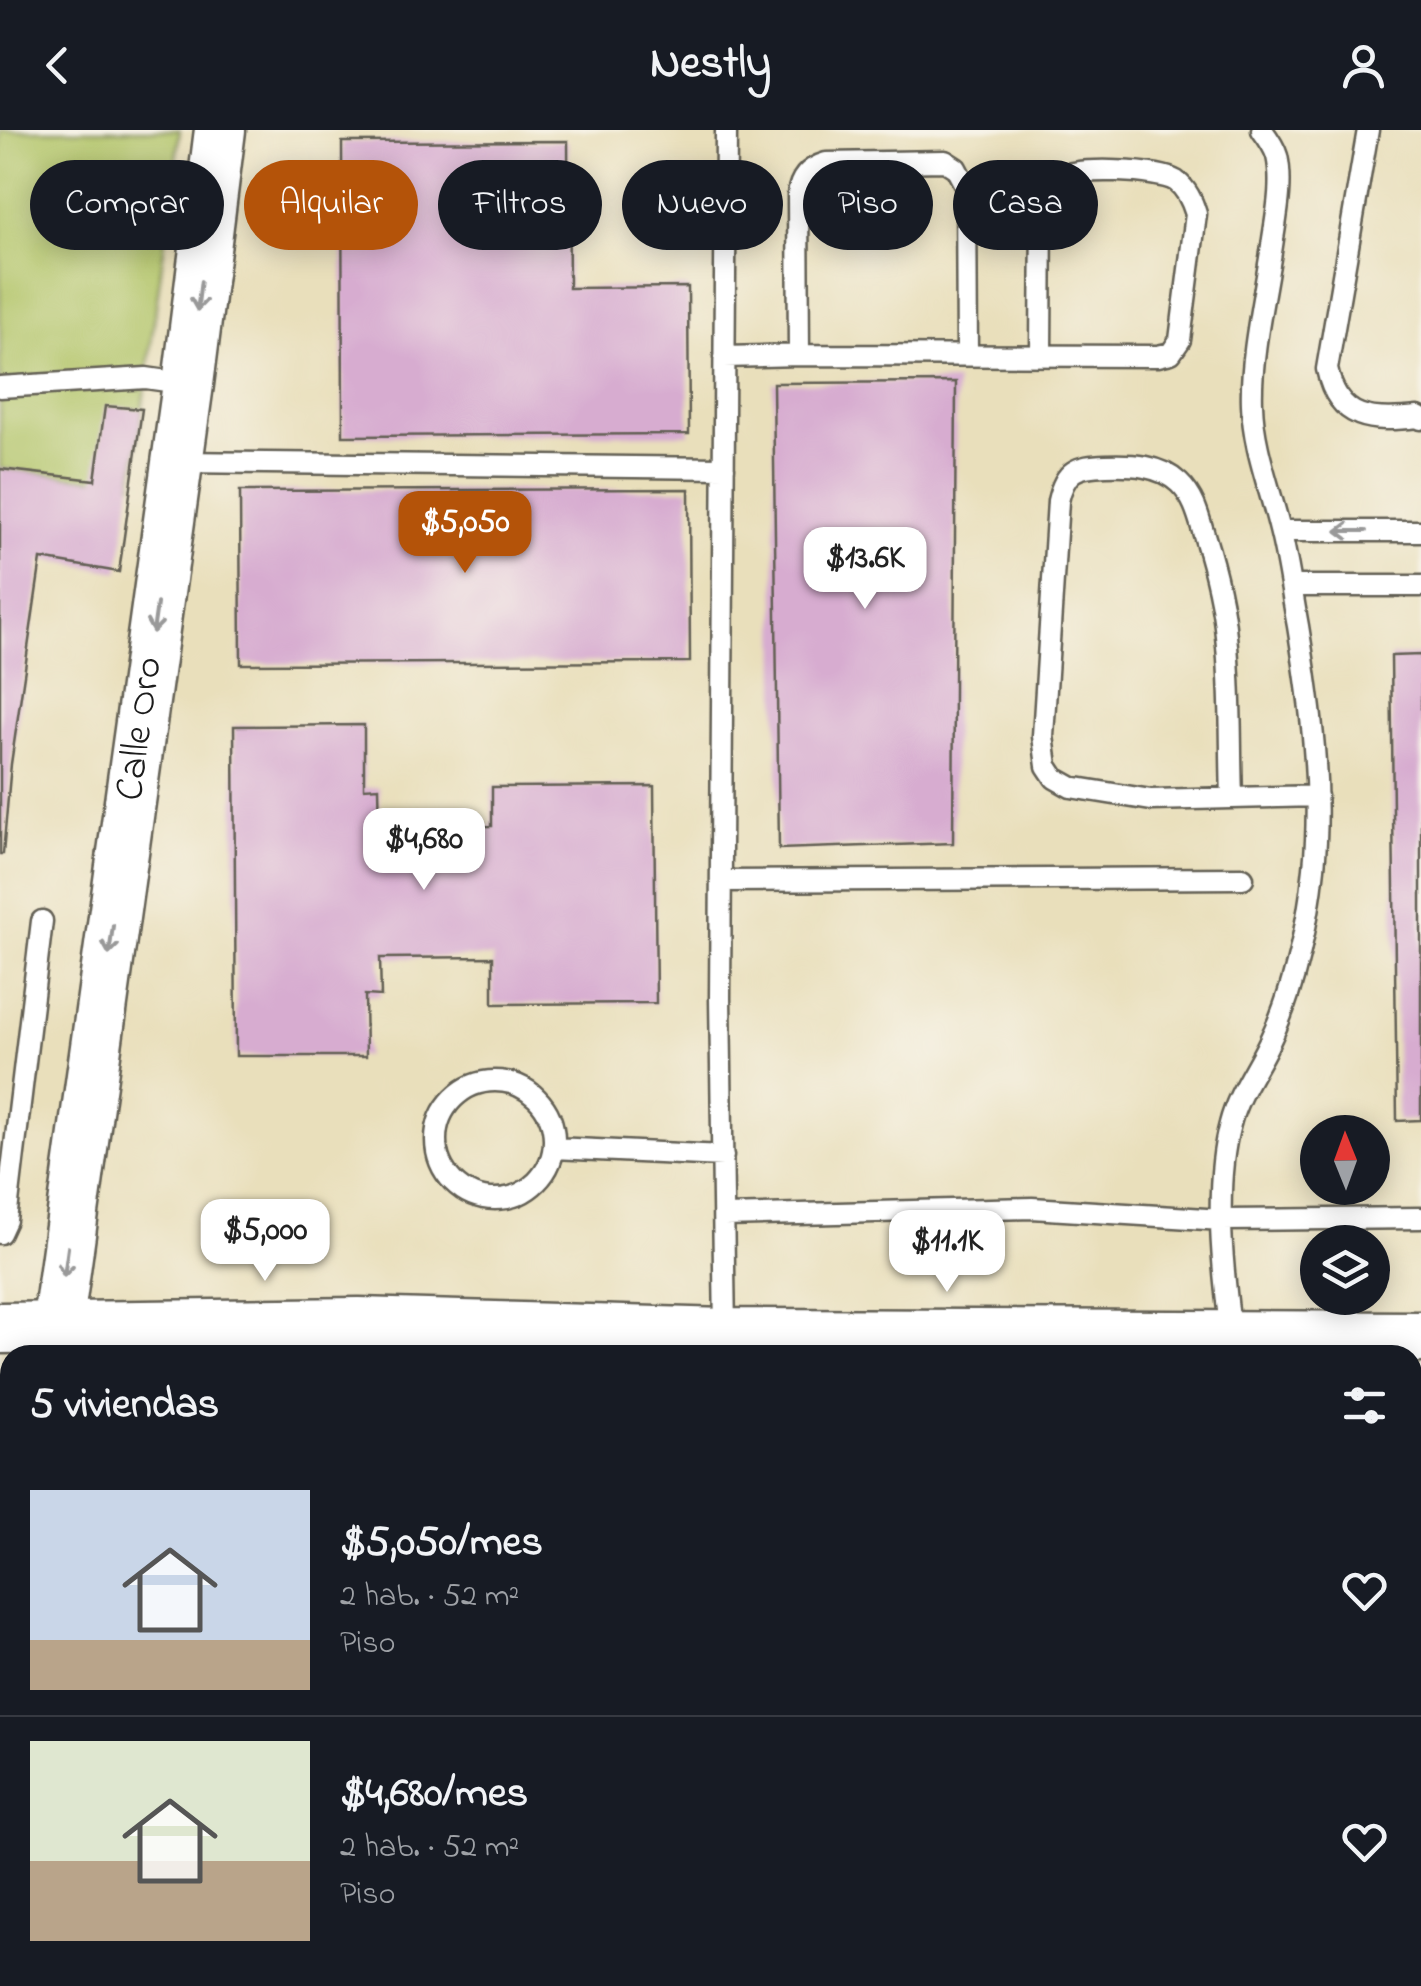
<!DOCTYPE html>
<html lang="es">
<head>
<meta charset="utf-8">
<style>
  :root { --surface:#171b24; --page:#20242c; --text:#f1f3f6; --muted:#9ea1a6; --line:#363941; --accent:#b45309 }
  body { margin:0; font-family:"Indie Flower",sans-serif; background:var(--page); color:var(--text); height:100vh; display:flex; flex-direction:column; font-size:38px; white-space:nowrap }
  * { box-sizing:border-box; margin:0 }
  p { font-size:32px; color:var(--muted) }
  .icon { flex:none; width:55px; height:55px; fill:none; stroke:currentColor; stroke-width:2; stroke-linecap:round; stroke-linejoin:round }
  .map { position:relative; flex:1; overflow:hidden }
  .panel { position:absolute; left:0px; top:1215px; width:1422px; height:642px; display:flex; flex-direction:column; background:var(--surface); border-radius:30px 30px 0 0; box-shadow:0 5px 25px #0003 }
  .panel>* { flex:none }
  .top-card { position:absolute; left:30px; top:30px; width:1362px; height:90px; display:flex; gap:20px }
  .needle { width:65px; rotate:359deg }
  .fabs { position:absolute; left:1300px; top:985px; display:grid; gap:20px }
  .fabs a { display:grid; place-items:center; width:90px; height:90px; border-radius:50%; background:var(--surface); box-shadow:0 5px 25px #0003; font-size:50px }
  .price { position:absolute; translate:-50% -85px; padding:0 22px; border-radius:20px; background:#fff; color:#222; font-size:32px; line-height:65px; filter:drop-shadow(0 2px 5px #0008) }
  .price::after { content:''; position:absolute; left:50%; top:60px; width:30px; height:22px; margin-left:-15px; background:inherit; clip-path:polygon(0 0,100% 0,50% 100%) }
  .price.on { background:var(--accent); color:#fff }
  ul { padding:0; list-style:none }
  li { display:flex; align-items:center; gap:30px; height:250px; padding:0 30px }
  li+li { border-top:2px solid var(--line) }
  li span { display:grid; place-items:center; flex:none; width:280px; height:200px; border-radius:0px; color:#555 }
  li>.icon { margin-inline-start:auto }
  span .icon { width:120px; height:120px; fill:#fffc; stroke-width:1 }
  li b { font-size:42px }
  h2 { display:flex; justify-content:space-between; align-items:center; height:120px; padding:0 30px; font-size:42px }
  .pill { padding:0 35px; border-radius:45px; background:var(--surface); box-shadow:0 5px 25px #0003; font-size:35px; line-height:90px }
  .pill.on { background:var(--accent); color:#fff }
  header { display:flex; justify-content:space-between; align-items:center; height:130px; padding:0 30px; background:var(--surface); font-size:45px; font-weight:800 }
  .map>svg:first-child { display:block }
  .green { fill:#b2c569; stroke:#677042; stroke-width:2.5 }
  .building { fill:#d7acd0 }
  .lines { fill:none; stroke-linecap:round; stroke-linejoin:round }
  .service-casing { stroke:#646054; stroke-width:25 }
  .tertiary-casing { stroke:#646054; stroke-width:55 }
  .primary-casing { stroke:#646054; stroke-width:60 }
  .service { stroke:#fff; stroke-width:20 }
  .tertiary { stroke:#fff; stroke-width:50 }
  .primary { stroke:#fbbe6e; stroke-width:55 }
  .rail { stroke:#1c1c1c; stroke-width:8; stroke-dasharray:15 8; stroke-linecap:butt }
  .oneway { stroke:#999 }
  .labels { text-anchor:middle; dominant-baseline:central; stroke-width:9; stroke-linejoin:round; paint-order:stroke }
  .street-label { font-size:40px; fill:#1c1c1c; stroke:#f7f3e8 }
</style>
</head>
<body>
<header><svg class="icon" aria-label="back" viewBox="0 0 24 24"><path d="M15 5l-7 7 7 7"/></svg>Nestly<svg class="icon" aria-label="person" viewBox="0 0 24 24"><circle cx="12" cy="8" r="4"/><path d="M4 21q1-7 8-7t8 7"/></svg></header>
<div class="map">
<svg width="1421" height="1856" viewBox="0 0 1421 1856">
  <rect width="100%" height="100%" fill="#f7f3e8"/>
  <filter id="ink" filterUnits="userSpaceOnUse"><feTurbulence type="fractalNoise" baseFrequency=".01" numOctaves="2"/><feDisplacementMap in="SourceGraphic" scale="20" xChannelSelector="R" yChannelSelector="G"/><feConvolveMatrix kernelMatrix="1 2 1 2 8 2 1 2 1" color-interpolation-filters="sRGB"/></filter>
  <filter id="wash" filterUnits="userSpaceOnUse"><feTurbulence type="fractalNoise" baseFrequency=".0048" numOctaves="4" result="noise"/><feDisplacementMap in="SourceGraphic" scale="40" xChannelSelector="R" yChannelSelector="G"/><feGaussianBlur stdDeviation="2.25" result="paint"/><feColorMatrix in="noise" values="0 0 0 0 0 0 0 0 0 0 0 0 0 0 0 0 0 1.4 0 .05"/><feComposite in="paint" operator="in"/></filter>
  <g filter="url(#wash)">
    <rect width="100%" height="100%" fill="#e9dfbb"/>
    <path class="green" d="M0,0H180L132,354L0,339Z
      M639,1848H926V1856H639Z"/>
    <g id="blocks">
      <path class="building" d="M568,11L569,158L688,157L689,304L343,306L342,12Z
        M956,252L953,713L779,719L773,253Z
        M105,276L142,279L119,442L41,429L11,634L3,724H0V339L95,350Z
        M689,359L690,532L241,534L240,361Z
        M1421,525V990L1397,991L1391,526Z
        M364,595V658L379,657L380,697L492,696V657L654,656L656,873L493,874V827L380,828L381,866L365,865L366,926H236L234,596Z
        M0,1846L51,1848L52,1856H0Z"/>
    </g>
  </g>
  <g filter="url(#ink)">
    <use href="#blocks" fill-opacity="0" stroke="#646054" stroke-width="2.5"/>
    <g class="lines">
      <defs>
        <path id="service" d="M1368,0L1327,239C1338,291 1372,292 1418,287L1421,289
          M799,225L798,65C800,47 809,38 826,33L945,31L956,38L966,57L967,225
          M724,227L799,225L1158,226L1171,223L1180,210L1196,84C1192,71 1187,59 1176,51C1159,40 1077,37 1060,47C1051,51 1046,63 1042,72L1041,225
          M0,257L146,248L188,254
          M177,332L724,338
          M1281,401H1421
          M1291,456H1421
          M1232,668C1230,614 1232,559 1226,506C1223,473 1215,440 1205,408C1199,388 1195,368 1179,353C1160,335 1131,334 1106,335C1076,336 1065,340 1058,371L1043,606L1047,636L1055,648L1071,657L1151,670L1317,666
          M721,751L1243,748
          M436 1010a59 59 0 1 1 118 0a59 59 0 1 1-118 0Z
          M554,1018L723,1026
          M724,1086L1032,1078L1222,1090L1421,1088
          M0,1103L6,1090L42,791
          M725,1203L720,868L726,0
          M1231,1205C1223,1142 1213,1056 1230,994C1238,962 1259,936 1272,906C1294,861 1309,788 1314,738C1322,657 1311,576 1298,496C1292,464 1288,431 1280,400C1270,358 1253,317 1252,274C1250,224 1266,159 1273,109C1277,83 1283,52 1277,26C1274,16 1268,8 1262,0
          M0,1656L10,1655
          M0,1698H10
          M213,1848V1856
          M466,1848V1856
          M565,1848V1856"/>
        <g id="tertiary">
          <path d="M0,1198L359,1193L725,1204L1421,1207"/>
          <path id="s1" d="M57,1198L188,254L220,0"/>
        </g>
        <path id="primary" d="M0,1373L10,1371
          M1412,1379H1421
          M0,1422L10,1420
          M1412,1445H1421
          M0,1480L10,1478
          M0,1529L10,1525"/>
      </defs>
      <use href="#service" class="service-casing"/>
      <use href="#tertiary" class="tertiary-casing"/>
      <use href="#primary" class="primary-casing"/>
      <use href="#service" class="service"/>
      <use href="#tertiary" class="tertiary"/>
      <use href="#primary" class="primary"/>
      <path class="rail" d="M0,1291H10
        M1412,1292H1421"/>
    </g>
    <defs><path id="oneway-shaft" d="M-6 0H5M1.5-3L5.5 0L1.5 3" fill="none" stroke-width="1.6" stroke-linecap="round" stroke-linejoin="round" transform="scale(2.5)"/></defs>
    <g class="oneway">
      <use href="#oneway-shaft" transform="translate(199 166) rotate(97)"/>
      <use href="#oneway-shaft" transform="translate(1351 401) rotate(180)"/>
      <use href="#oneway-shaft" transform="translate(155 488) rotate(98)"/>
      <use href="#oneway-shaft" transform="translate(111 810) rotate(98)"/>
      <use href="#oneway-shaft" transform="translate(66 1132) rotate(98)"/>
    </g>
  </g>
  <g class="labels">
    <g class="street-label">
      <text stroke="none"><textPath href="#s1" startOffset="605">Calle Oro</textPath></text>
    </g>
  </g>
</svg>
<div class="fabs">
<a><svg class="needle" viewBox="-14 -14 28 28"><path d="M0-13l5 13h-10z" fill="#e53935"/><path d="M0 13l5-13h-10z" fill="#9ea1a6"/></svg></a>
<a><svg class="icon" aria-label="layers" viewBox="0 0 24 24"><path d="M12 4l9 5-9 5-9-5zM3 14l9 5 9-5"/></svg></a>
</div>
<b class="price on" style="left:465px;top:446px">$5,050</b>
<b class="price" style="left:865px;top:482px">$13.6K</b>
<b class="price" style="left:424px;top:763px">$4,680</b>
<b class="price" style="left:265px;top:1154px">$5,000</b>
<b class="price" style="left:947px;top:1165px">$11.1K</b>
<div class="top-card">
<a class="pill">Comprar</a>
<a class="pill on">Alquilar</a>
<a class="pill">Filtros</a>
<a class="pill">Nuevo</a>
<a class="pill">Piso</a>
<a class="pill">Casa</a>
</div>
<section class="panel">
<h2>5 viviendas<svg class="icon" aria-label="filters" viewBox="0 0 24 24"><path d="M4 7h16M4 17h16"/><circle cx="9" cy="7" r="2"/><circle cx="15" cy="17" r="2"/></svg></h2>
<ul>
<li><span style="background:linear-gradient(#c9d6e8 75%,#b9a48a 0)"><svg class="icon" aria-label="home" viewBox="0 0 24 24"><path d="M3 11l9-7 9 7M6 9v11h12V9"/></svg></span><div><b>$5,050/mes</b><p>2 hab. · 52 m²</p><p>Piso</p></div><svg class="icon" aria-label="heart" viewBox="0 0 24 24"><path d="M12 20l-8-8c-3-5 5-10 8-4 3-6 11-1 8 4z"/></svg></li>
<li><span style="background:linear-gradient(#dfe7d0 60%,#b9a48a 0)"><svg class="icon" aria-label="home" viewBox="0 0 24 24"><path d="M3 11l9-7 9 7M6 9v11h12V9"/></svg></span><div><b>$4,680/mes</b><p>2 hab. · 52 m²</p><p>Piso</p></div><svg class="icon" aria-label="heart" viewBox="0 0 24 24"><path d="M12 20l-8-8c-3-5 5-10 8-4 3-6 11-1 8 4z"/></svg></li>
</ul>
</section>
</div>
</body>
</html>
